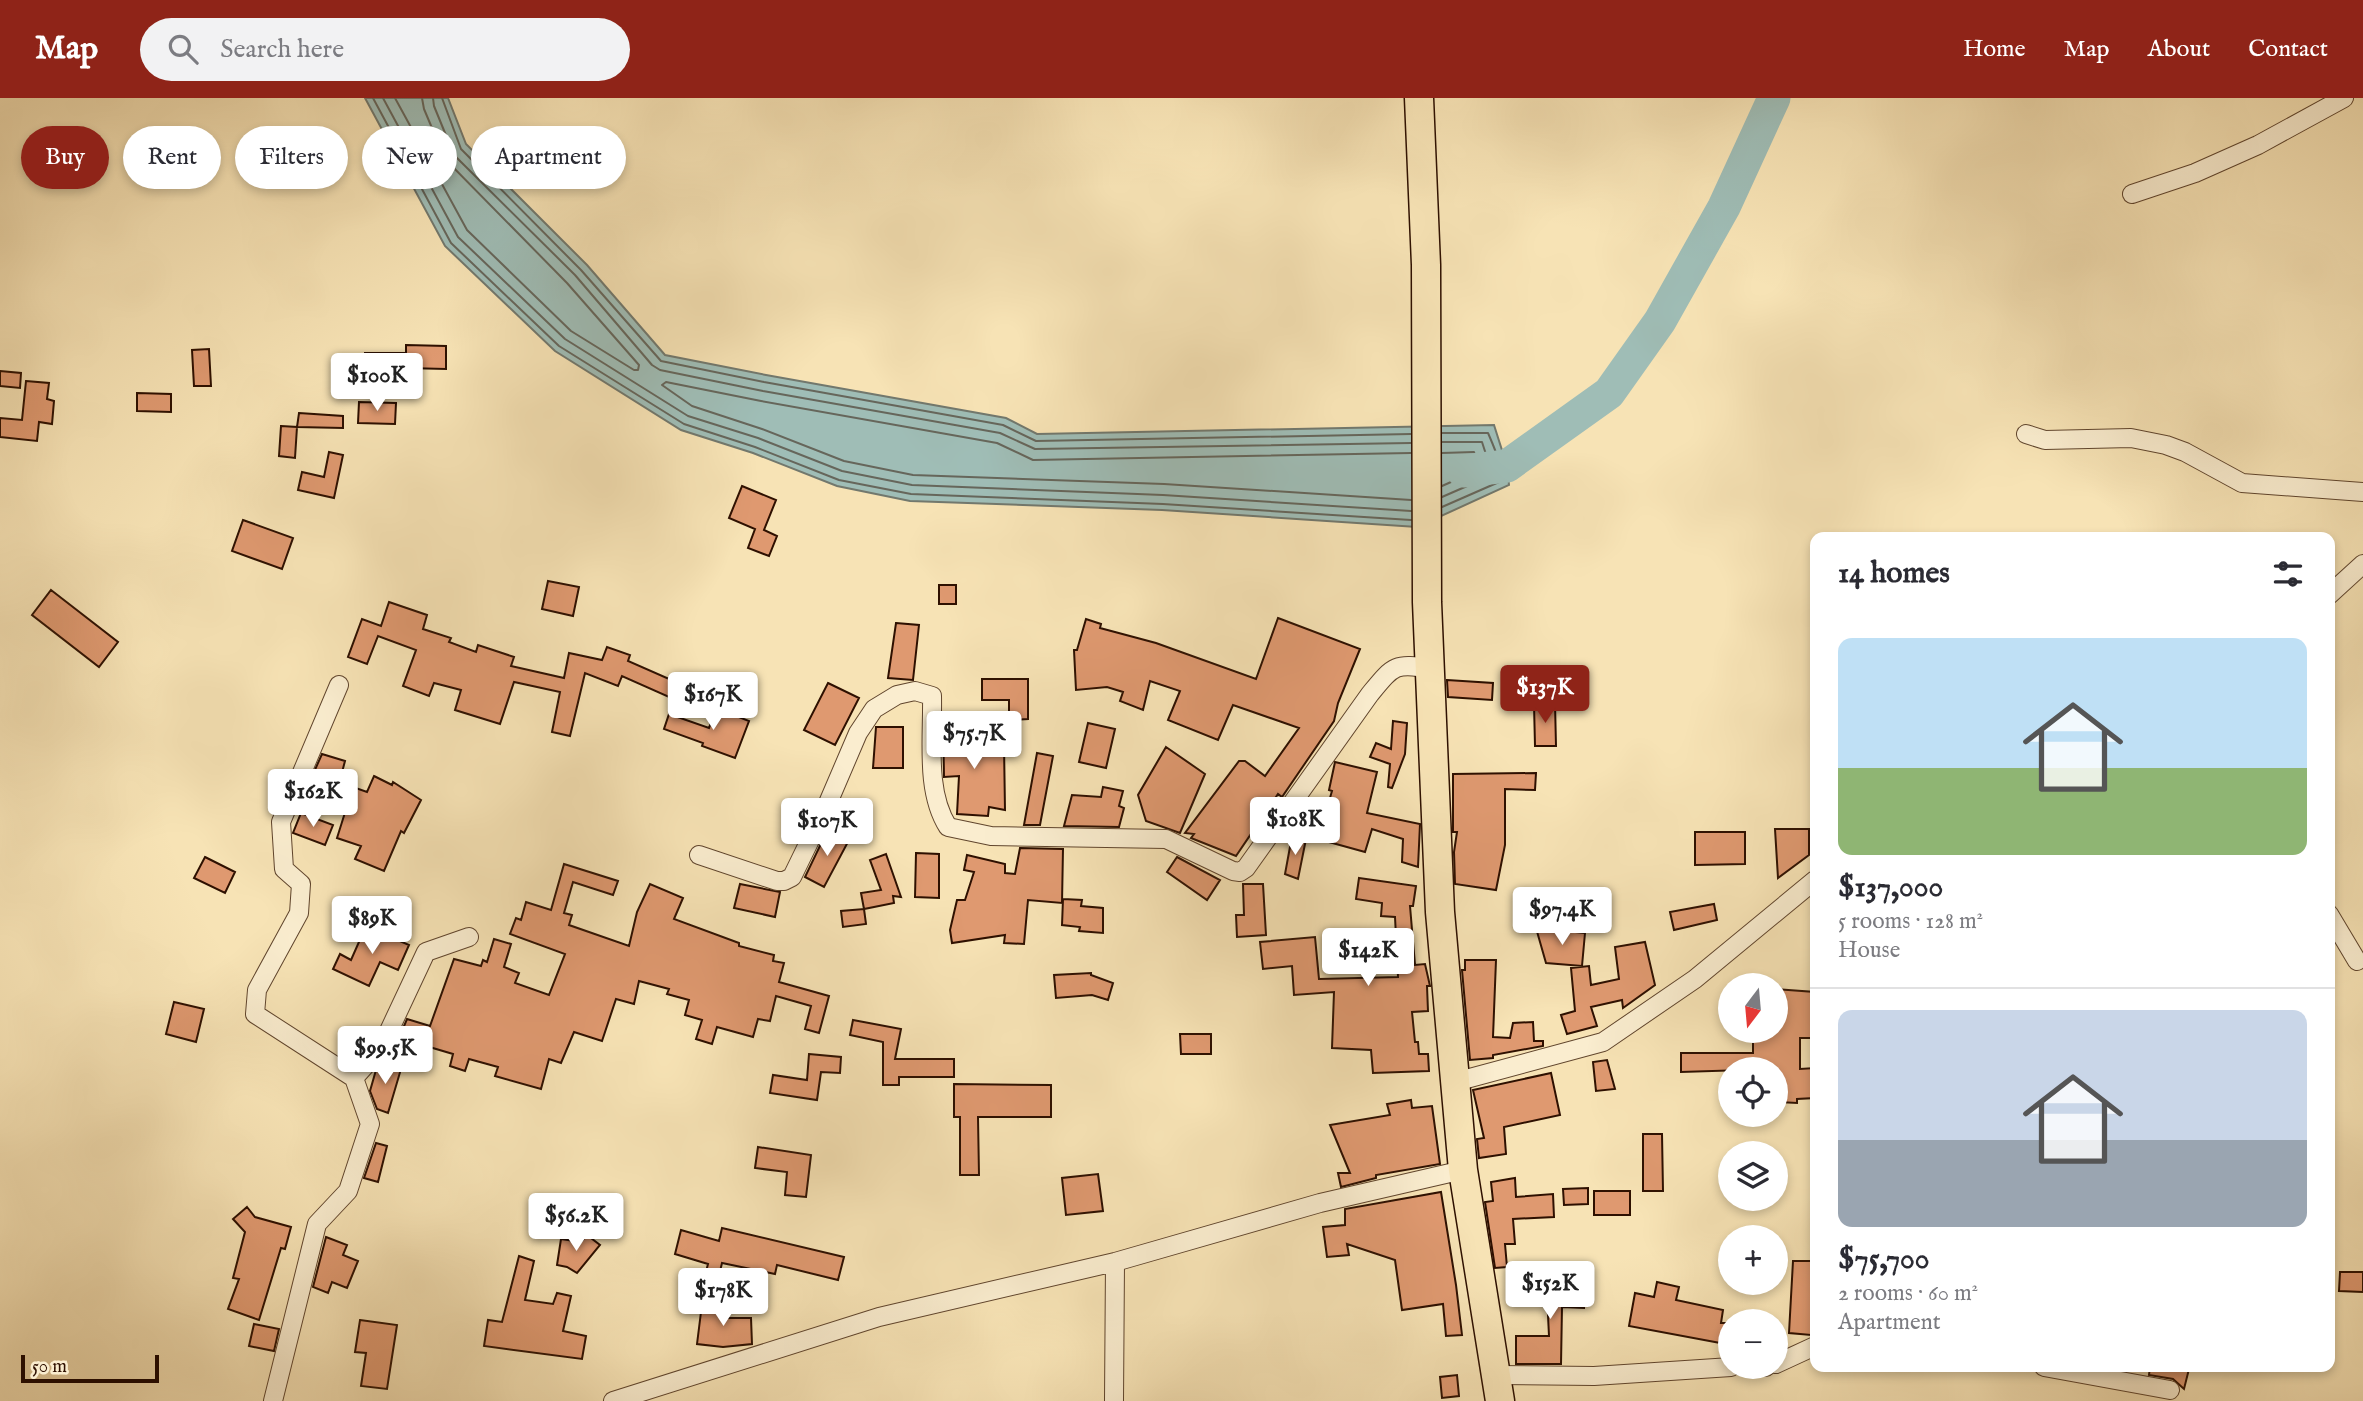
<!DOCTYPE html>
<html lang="en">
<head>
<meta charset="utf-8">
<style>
  :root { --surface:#fff; --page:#f2f2f3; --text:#2b2b33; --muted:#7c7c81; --line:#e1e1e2; --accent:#8f2418 }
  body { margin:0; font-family:"IM FELL English",serif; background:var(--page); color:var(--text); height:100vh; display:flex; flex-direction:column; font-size:26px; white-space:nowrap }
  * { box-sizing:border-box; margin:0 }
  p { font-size:23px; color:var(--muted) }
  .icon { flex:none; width:38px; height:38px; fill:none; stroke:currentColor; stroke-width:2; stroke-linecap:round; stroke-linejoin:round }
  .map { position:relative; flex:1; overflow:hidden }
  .panel { position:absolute; left:1810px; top:434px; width:525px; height:840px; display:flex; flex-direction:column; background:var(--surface); border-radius:14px; box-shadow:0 4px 10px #0003 }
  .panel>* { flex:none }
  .top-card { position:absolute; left:21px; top:28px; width:665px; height:63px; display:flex; gap:14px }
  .needle { width:46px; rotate:196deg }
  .buttons { position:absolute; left:1718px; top:875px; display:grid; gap:14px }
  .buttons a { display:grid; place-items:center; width:70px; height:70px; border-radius:50%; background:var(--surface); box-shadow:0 4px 10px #0003; font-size:35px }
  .scale { position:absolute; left:21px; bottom:18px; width:138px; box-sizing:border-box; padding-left:7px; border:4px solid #2e1000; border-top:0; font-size:19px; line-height:24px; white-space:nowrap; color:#2e1000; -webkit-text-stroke:5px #faedcf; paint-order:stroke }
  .price { position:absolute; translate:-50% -60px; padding:0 16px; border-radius:7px; background:#fff; color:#222; font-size:23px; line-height:46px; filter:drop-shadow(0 2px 4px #0008) }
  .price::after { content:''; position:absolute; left:50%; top:42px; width:21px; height:16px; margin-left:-10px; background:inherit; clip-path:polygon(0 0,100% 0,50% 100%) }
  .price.on { background:var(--accent); color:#fff }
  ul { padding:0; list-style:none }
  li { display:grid; align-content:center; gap:14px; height:371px; padding:0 28px }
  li+li { border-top:2px solid var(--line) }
  li span { display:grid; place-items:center; height:217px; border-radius:14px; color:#555 }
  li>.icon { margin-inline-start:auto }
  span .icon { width:126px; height:126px; fill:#fffc; stroke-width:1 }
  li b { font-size:30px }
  h2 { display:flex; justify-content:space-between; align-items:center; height:84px; padding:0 28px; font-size:30px }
  .chip { padding:0 24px; border-radius:32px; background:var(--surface); box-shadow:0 4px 10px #0003; font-size:24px; line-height:63px }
  .chip.on { background:var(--accent); color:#fff }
  header { display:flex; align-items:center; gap:42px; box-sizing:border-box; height:98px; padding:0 35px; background:var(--accent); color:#fff }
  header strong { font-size:33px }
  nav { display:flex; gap:38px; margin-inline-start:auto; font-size:24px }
  .search { width:490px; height:63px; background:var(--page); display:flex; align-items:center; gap:18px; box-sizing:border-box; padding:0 24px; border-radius:38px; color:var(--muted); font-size:26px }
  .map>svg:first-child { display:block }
  .water { fill:#9fbdb6; stroke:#72786d; stroke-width:2 }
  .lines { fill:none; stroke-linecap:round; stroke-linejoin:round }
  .shore { stroke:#66665b; stroke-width:2 }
  .river { stroke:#9fbdb6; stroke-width:33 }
  .building { fill:#df9970; stroke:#2e1000; stroke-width:2 }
  .street-casing { stroke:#60452d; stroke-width:20 }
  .primary-casing { stroke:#2e1000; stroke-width:31 }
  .street { stroke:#faedcf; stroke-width:18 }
  .primary { stroke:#f7e3b5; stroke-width:28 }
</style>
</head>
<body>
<header>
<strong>Map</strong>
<div class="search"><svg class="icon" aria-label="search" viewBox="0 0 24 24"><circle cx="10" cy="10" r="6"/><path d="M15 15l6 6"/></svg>Search here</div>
<nav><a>Home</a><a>Map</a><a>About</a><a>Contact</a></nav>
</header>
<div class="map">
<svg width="2363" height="1303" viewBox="0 0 2363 1303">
  <rect width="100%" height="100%" fill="#f7e3b5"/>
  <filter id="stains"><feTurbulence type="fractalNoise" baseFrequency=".00286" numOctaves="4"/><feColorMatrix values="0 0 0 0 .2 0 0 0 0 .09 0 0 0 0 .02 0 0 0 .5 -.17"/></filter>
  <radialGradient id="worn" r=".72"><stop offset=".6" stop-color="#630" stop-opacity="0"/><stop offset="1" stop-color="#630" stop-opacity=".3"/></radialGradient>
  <path class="water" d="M365,0H448L466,46L587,167L665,257L766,277L1006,320L1037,336L1494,327L1507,368L1509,387L1417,429L1162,412L910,403L837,388L753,355L681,332L555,253L445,148Z"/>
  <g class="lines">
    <path class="shore" d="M373,0L451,145L559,248L684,326L755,349L839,382L911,396L1163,406L1411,422
      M383,0L458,139L565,241L688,318L758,340L842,373L912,387L1163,397L1411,413
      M395,0L467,132L571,233L634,272H638L639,267L567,185L445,61L424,11L422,0
      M433,0L434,8L454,57L575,177L652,267L660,272L763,293L1000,335L1035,351L1411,345
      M442,0L461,51L581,172L661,263L764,284L1003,327L1036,343L1411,336
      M1442,335H1488C1494,349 1504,370 1499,384L1442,409
      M1442,344H1482L1492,375L1490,378L1442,399
      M1411,355L1033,362L997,345L761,303L666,284L662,287L692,308L762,331L844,363L913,377L1164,386L1411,402
      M1442,355L1474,354L1479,369L1478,372L1442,388"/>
    <path class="river" d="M1463,373L1507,368L1609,295L1660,223L1724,109L1774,0"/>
  </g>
  <path class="building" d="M406,247L446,248V271L365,269V255H406Z
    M209,251L211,288H194L192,252Z
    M0,273L21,275L20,290L0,288Z
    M26,283L49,285L47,301L54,303L52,326L39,324L37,343L0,339V320L22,322Z
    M137,295L171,296V314L137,313Z
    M359,304L396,305L395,326L358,325Z
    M299,315L343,318V330L297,329Z
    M281,328L297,329L295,360L279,358Z
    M329,354L343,357L334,400L298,392L302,374L324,379Z
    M742,388L776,402L764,432L777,438L769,458L748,450L755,431L729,420Z
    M243,422L293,440L282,471L232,453Z
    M548,483L579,489L573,518L542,511Z
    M939,487H956V506H939Z
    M51,492L118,544L99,569L32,517Z
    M389,504L427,517L423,531L451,540L449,544L476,554L478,547L514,559L511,568L564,580L569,555L602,562L607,549L630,557L628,563L676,584L669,599L622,578L618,588L585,575L570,638L552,634L560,594L514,584L500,626L455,612L461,592L434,585L429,598L403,588L416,552L378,538L367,566L348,559L362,521L381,528Z
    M1278,520L1360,551L1338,605L1334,623L1282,699L1278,696L1236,758L1191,740L1194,736L1185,735L1239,663H1245L1265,678L1299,630L1233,607L1218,642L1168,622L1180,593L1150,583L1143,612L1120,603L1123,594L1107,589L1076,592L1074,552H1077L1086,521L1101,526L1100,530L1156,545L1256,581Z
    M896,525L919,527L913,582L888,580Z
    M982,581H1028V621L1009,622V602H982Z
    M1447,582L1493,585L1492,602L1448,599Z
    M828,585L859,600L835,647L804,632Z
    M1555,605L1556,648H1535L1534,606Z
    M716,610L749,623L735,660L702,648L703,645L664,631L669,616L709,630Z
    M962,620L964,647H1004L1005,712L989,709L988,718L957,716L959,678L944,679L943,621Z
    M1393,623L1407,625L1405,656L1392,690L1388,689L1390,666L1370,659L1376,645L1391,651Z
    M1088,625L1115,631L1106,670L1079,664Z
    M876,629H903V670H873Z
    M1166,649L1205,676L1180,735L1146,723L1138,697Z
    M1037,655L1053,658L1040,727H1024Z
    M322,656L345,663L340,682L314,674Z
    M1335,664L1377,674L1367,715L1420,726L1418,769L1402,764L1403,741L1372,731L1365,754L1318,741L1332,693L1329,692Z
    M1536,675L1535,692L1505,691V747L1496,792L1455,786L1454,754L1457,734H1453V676Z
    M374,678L392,687L393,684L421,702L404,735L401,733L384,773L355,761L361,748L337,740L353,689L367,694Z
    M1103,689L1123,693L1119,708L1124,710L1119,729L1064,728L1072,697L1101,699Z
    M301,715L333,727L325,747L293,735Z
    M828,731L849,742L824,789L805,779Z
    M1775,731H1809V757L1778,780Z
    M1695,734H1745V766L1695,767Z
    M1292,738L1306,741L1298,781L1285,776Z
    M1020,750L1063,751L1062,805L1028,802L1024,846L1004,845L1005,837L952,845L950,832L957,802H965L974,774L964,772L967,757L1005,766V775L1015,776Z
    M916,755L939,756V800L915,799Z
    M886,756L901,799L893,798L894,805L864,811L861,795L881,792L870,762Z
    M205,759L235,774L225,795L194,780Z
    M1177,759L1220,782L1207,802L1167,774Z
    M564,766L618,783L613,797L573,784L564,815L572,817L569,827L629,848L637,814L650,786L683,800L674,821L739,845V848L774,857L773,863L784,865L779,884L829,898L819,935L805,931L811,908L776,898L770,923L758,921L753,939L717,929L712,946L696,941L702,922L685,917L689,902L667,896L669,891L639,883L634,906L616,901L602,943L574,934L561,965L549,961L541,991L495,978L498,969L469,961L465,973L450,968L453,956L399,940L407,921L430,928L454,861L481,868L483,862L487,864L494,841L511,846L504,869L519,875L515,885L549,897L565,856L510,836L516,820L521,822L526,804L551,812Z
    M1359,780L1416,788L1413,808H1410L1415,867L1425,866L1430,888H1427L1428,913L1412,914L1415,944H1418L1419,956H1428L1429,973L1373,975L1371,952L1332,950L1334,894L1294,897L1292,868L1263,871L1260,844L1315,839L1319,881L1398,879L1395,819L1381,818L1382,805L1356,801Z
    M740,786L780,794L775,819L734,810Z
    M1243,786H1263L1266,837L1237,839L1236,817H1244Z
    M1063,801L1082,802L1081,808L1103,810V835L1079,833L1080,829L1062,827Z
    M1714,806L1717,822L1674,832L1670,814Z
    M864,811L866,826L843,829L841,813Z
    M366,828L409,847L398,872L380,864L369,888L333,871L340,856L351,862Z
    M1536,830L1585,835L1582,868L1546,865Z
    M1645,844L1655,887L1623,910L1622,902L1591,909L1597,928L1567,936L1561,917L1575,913L1571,870L1589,868L1591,887L1619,881L1615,849Z
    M1465,862H1496L1493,939L1510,940L1513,925L1533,924L1534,943H1543V948L1493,957V960L1470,962L1462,872H1465Z
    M1091,875V877L1113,885L1108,902L1092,897L1056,900L1054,877Z
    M1776,891L1815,894V940H1800V971L1815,970V1000L1797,1001V1005L1776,1004V971L1681,974V955H1753V933H1776Z
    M174,904L204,911L196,944L166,936Z
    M853,922L901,931L895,961H954V979H899V987H883V944L850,937Z
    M1180,936H1211V956H1181Z
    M809,956L841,959L840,975L821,974L817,1002L770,995L773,977L807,982Z
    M1607,962L1615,991L1596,993L1593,964Z
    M383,965L401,971L388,1015L377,1011L370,993L376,972Z
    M1551,975L1560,1017L1504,1029L1506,1056L1479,1060L1477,1041L1484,1040L1473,992Z
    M954,986L1051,987V1019H978L979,1077H960V1019H954Z
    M1411,1002L1412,1010L1432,1008L1440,1066L1376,1077V1080L1341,1089L1338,1075H1350L1330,1027L1390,1017L1387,1006Z
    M1643,1036H1662L1663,1093H1643Z
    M376,1045L387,1048L378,1084L364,1080Z
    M758,1049L811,1057L806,1099L785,1097L787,1074L755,1070Z
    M1098,1076L1103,1113L1066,1117L1062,1080Z
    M1515,1080L1516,1099L1553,1096L1554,1119L1513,1121L1515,1146H1505L1507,1169L1495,1170L1485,1104L1493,1103L1491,1084Z
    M1588,1090V1106L1564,1107L1563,1091Z
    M1594,1093H1630V1117H1594Z
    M1441,1094L1456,1187L1462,1237L1446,1238L1443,1206L1402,1212L1395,1162L1347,1146L1349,1157L1327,1159L1323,1129L1345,1127V1111Z
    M247,1109L255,1119L291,1129L285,1151L281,1150L259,1222L228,1211L239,1181L233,1180L245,1134L233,1121Z
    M722,1130L844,1159L838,1182L777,1167L775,1176L722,1165L713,1203L699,1200L708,1166L675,1156L681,1132L719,1143Z
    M587,1137L600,1147L577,1175L567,1169L557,1167L561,1141L581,1144Z
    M326,1139L347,1147L343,1157L358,1163L347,1190L332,1184L328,1195L313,1189Z
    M519,1158L534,1163L525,1202L553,1206L557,1195L571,1198L563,1233L586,1238L582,1261L484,1248L488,1222L502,1224Z
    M1793,1163H1815L1811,1237L1789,1235Z
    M2340,1174H2363V1194L2339,1193Z
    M1584,1181V1210L1562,1209L1561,1266H1516V1238H1549L1547,1197L1528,1198L1527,1183Z
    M1657,1184L1679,1189L1676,1202L1723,1212L1721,1225H1731V1247L1629,1228L1635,1195L1654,1199Z
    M702,1206L728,1209L726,1220H751L752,1246L723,1249L697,1246Z
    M360,1222L397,1227L387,1291L361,1288L366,1255L355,1254Z
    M254,1226L279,1231L274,1253L249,1248Z
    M2150,1269L2189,1271L2184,1291L2173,1281L2149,1277Z
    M1457,1277L1459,1298L1442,1300L1440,1279Z"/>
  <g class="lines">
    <defs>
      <path id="street" d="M2132,96L2195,75L2258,47L2344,0
        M2026,336L2045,342L2131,340L2166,347L2185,354L2242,385L2363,394
        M2329,497L2363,466
        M699,757L777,783H784L792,779L828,705L858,635L874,611L897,597L915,593L932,598C933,640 925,693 948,729L991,738L1166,741L1233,773L1240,774L1246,770L1370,596C1393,568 1395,564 1431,571
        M2329,816L2357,863
        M354,980L381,950L426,854L469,839
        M1455,984L1603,944L1695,881L1815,782
        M1776,1266L1815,1248
        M1746,1269H1766
        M2044,1269L2170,1292
        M1496,1277L1594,1278L1731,1269
        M273,1303L317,1126L348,1093L370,1026L354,980L255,916L257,892L299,815L301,786L284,771L281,724L339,587
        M613,1303L879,1219L1115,1164L1320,1105L1463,1072
        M1114,1303L1115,1164"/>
      <path id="primary" d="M1419,0L1426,167L1427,504L1440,814L1463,1072L1500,1303"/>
    </defs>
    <use href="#street" class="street-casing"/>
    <use href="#primary" class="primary-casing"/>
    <use href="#street" class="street"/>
    <use href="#primary" class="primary"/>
  </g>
  <rect width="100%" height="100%" filter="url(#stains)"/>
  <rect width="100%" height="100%" fill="url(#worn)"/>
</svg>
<div class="buttons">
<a><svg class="needle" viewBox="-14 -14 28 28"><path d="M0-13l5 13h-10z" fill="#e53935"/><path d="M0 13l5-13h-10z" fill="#7c7c81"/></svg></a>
<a><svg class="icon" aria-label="locate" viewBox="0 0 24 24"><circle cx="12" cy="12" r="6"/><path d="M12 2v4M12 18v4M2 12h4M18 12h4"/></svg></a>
<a><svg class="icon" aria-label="layers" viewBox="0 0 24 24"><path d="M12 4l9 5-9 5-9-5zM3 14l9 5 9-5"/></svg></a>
<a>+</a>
<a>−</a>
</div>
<div class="scale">50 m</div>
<b class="price" style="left:377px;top:315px">$100K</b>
<b class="price on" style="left:1545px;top:627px">$137K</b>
<b class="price" style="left:713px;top:634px">$167K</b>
<b class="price" style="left:974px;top:673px">$75.7K</b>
<b class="price" style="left:313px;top:731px">$162K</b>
<b class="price" style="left:1295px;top:759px">$108K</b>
<b class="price" style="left:827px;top:760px">$107K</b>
<b class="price" style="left:1562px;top:849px">$97.4K</b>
<b class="price" style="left:372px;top:858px">$89K</b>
<b class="price" style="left:1368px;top:890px">$142K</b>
<b class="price" style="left:385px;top:988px">$99.5K</b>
<b class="price" style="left:576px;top:1155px">$56.2K</b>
<b class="price" style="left:1550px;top:1223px">$152K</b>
<b class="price" style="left:723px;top:1230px">$178K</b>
<div class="top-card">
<a class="chip on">Buy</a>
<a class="chip">Rent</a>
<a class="chip">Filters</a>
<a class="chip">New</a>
<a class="chip">Apartment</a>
</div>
<section class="panel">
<h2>14 homes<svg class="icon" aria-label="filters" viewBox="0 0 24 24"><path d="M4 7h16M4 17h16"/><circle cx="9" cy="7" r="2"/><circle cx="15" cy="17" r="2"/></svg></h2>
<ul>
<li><span style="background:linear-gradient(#bfe0f5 60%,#8fb573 0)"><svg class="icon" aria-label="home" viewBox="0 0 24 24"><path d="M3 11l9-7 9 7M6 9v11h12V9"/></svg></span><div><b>$137,000</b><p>5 rooms · 128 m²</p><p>House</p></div></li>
<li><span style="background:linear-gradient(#c9d6e8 60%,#9aa5b1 0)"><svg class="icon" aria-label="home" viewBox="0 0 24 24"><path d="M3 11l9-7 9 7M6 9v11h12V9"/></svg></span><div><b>$75,700</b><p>2 rooms · 60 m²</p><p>Apartment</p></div></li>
</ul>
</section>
</div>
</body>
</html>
